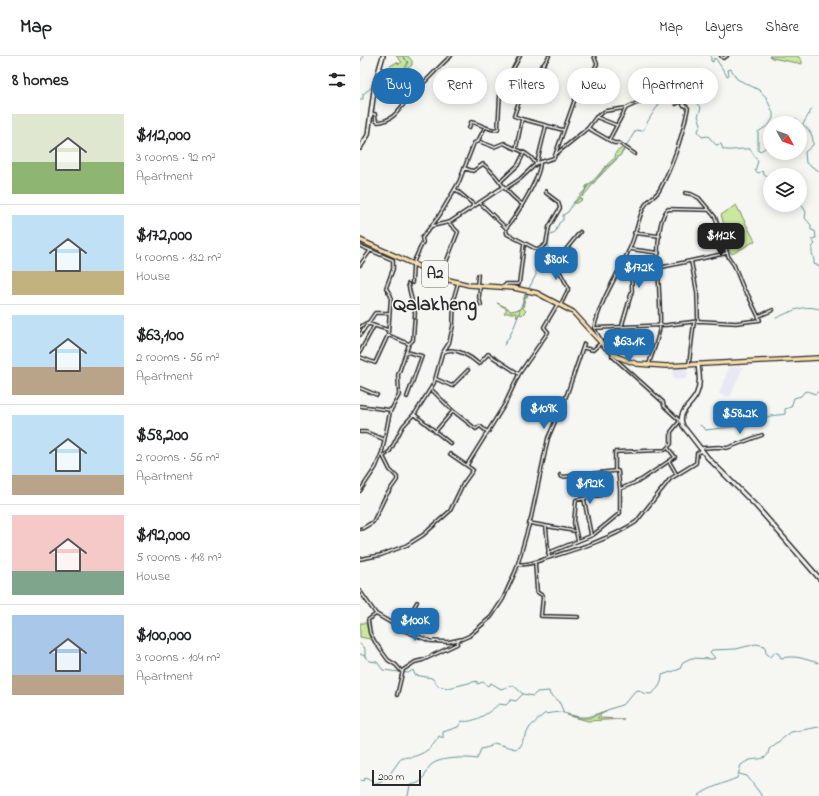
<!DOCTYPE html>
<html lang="en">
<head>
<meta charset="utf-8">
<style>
  :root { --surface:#fff; --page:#f2f2f2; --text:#202124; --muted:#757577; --line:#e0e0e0; --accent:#1f6fb2 }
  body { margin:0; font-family:"Indie Flower",sans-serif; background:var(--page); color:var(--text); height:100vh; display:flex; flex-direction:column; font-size:15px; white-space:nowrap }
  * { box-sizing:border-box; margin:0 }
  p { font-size:13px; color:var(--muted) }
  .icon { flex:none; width:22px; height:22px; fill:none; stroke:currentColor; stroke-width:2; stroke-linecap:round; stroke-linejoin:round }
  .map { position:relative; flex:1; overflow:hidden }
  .panel { display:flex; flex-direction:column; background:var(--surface); width:360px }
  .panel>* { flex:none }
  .banner { position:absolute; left:12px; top:12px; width:380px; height:36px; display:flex; gap:8px }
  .needle { width:26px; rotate:130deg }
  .tools { position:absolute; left:403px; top:60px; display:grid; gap:8px }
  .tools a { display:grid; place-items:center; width:44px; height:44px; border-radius:50%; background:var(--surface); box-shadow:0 2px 10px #0003; font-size:20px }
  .scale { position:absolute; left:12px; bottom:10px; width:49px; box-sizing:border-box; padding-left:4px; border:2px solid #2b2b2b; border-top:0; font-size:11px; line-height:14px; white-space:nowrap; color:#2b2b2b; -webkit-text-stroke:3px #f6f6f2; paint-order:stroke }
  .price { position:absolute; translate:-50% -34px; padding:0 9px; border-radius:8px; background:var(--accent); color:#fff; font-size:13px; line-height:26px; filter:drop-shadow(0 1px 2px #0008) }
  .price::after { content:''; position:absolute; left:50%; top:24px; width:12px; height:9px; margin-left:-6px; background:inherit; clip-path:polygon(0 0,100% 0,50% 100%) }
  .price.current { background:#222; color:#fff }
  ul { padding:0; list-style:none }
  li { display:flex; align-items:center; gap:12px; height:100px; padding:0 12px }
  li+li { border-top:1px solid var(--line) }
  li span { display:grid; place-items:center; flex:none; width:112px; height:80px; border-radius:0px; color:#555 }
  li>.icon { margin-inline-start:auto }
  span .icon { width:48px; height:48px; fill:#fffc; stroke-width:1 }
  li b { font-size:17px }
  h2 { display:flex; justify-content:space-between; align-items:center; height:48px; padding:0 12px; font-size:17px }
  .chip { padding:0 14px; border-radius:18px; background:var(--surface); box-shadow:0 2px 10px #0003; font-size:14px; line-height:36px }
  .chip.current { background:var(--accent); color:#fff }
  header { display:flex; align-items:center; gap:24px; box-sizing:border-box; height:56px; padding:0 20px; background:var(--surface); border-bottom:1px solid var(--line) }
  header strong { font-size:19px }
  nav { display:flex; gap:22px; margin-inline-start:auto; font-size:14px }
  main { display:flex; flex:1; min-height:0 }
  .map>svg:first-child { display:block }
  .built { fill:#e8e8f5 }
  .green { fill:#cae89f; stroke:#7a8a65 }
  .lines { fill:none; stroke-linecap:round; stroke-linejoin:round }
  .stream { stroke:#639497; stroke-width:1 }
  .street-casing { stroke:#2b2b2b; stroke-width:4.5 }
  .secondary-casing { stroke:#2b2b2b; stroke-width:6 }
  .primary-casing { stroke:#2b2b2b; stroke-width:6 }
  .street { stroke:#f6f6f2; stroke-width:1.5 }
  .secondary { stroke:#f6f6f2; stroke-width:3 }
  .primary { stroke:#f8deab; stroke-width:3.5 }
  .labels { text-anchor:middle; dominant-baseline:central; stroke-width:3; stroke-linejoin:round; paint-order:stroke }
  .shield { fill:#f6f6f2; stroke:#686867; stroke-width:1 }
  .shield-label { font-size:15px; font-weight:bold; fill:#2b2b2b }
  .district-label { font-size:20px; font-weight:bold; fill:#2b2b2b; stroke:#f6f6f2 }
</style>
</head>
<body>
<header>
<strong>Map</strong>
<nav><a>Map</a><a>Layers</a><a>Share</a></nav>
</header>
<main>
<section class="panel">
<h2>8 homes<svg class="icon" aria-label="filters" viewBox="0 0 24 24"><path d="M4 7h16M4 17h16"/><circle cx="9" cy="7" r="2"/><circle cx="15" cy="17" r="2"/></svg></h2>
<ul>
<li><span style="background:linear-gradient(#dfe7d0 60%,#8fb573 0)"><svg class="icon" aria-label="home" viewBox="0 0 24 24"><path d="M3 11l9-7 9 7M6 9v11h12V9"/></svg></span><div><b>$112,000</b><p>3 rooms · 92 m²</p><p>Apartment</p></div></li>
<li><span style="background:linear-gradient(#bfe0f5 70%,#c2b280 0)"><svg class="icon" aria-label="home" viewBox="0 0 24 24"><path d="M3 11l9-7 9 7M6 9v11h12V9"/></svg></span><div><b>$172,000</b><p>4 rooms · 132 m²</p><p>House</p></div></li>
<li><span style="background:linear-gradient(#bfe0f5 65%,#b9a48a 0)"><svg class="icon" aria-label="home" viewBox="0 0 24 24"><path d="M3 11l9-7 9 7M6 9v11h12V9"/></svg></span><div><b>$63,100</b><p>2 rooms · 56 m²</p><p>Apartment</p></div></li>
<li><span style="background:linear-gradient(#bfe0f5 75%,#b9a48a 0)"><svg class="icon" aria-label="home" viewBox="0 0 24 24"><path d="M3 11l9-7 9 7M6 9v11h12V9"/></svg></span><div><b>$58,200</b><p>2 rooms · 56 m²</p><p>Apartment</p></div></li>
<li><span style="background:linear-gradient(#f6c9c9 70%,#7fa58c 0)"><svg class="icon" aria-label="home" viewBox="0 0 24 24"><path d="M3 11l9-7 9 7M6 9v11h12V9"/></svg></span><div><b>$192,000</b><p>5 rooms · 148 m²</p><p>House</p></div></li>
<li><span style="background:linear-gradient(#a9c7e8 75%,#b9a48a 0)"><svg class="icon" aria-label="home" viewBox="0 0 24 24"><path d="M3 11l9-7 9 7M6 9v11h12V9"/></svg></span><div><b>$100,000</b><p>3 rooms · 104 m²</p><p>Apartment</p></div></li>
</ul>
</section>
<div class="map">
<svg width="459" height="740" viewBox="0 0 459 740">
  <rect width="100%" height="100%" fill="#f6f6f2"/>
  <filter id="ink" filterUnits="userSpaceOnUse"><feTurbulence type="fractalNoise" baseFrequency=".025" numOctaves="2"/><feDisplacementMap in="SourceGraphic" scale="8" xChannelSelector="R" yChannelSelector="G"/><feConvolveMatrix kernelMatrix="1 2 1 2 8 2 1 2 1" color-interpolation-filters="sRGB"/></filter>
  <g filter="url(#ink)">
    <path class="built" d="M328,310L327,323H313V311Z
      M369,311H383L370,341L359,338Z"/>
    <path class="green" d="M36,0H48L52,5V9L47,13L51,25H49V28L41,24L40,20L41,15L30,16L25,24L19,25L18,22L27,12L37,6L39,8L42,6Z
      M409,0H438L442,5V8L412,2Z
      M264,91L266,92C259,102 249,110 241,119C233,126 229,136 220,142L222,144L217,147H213L226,133V130C238,123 243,110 255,102L256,96Z
      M376,149L395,185L372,198L368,192L370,188L361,159Z
      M165,238L168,240L165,242L163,252L166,255L162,259L159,258L157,262L156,257H144L147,253L137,247L148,252L150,255L161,253Z
      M0,567H6L10,583L0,581Z
      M246,655L237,662L264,663L228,665L207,659L220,662H230Z"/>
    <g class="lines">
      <path class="stream" d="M42,0L48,6L44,14
        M351,0V5L353,6L354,2L356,3L367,20L369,19L368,14L371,13L377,23L399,34L406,41L413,57V62L410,67
        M0,6L3,0
        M20,23L35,13L44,14L47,22
        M0,43H3V38L11,32L13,25
        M431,67L433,63H437L438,66C447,71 454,77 453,89L445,96L446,107L459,115
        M410,68L398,76V95C409,94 407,85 410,78
        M443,68L452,53
        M440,146L446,156L445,162L451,169V174L455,175L456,182L451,183L455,188C448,194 455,201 454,208L459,210
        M169,232L176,219V210C185,207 190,189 189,180L195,177L199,167L203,164V159L208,156L213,148L223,139L227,131L236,124L246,111L251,108L261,98L276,74L281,75L284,73C288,63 304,39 313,34L318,38L327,37L338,44L337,48L341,52L338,60L341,68L338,75L342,81L348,80L356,89L361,88L363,93C369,96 381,92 390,93L398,105L395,115L399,117L402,115L405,120H410
        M416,262C431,256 442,248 459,253
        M144,289C149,282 153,274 156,266C160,257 161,244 168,238
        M340,369L346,374L379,370C386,373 392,369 399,368C404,358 416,360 425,358V353L431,351L434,342L441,340L444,336L447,335L455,338L459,335
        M0,588L5,593V601L10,605L17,606L23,614L48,617L53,614L55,619L72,622L78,630L88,632L117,625V628L123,626L128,630L131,627L141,633L153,629L163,638L173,640L177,636L189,635L190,639L199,645L204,657
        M0,598L5,600
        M379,718L387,720L402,740
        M0,724L3,725L5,722L18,728L27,722L42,701C57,703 72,694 79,680L83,682V676L98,671L102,665C114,668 131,655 139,648L146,649L151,644L156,645L163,638
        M48,740L50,729C67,727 62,718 71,709C79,701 107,701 117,703L121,693L129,691L134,687L155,693L159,691L170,671L184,658L200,656L219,661H228L264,648L275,635L279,634L283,637L291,638C298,633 302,628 302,619L320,613L323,606L331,602L353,603L355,602L350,596L352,594L376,593L396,588L405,590L406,597L411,601L415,596L419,598L421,602C438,599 442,603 459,607
        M338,740C346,733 367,726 377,722L381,709C384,707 387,705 390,704C400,702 408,705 409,693L431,676L459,671"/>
      <defs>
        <path id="street" d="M361,0L363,2L367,0
          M274,25L287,42
          M12,58H15L16,65L18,66C37,65 43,45 55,35C68,24 78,11 91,0
          M236,61L256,69
          M162,63L203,74
          M109,72L111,66C120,67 130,76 138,73L140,37L160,0
          M228,72L236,61L245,55L266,52
          M249,84L266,52L297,38L308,30L313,32
          M118,85L134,91L144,87C155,94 169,95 176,108
          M156,93L162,63L154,60C157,50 165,30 171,22C177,13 183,12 189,0
          M196,98L228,72L254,87H259L275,98
          M177,107L186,70
          M104,112L113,115L123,108C140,120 143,136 162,148
          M140,126L158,109L164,97
          M95,133L113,148L112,152
          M145,133L160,123L177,107L194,102L215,43L225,31L237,8L234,0
          M120,147L146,172L147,178L178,194L186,188L189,171L200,152L198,146L186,137V135
          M72,170L90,166L143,131
          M146,172C156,161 180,122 180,107
          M274,177L300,180
          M0,190L33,204V213L26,232L31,240L28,279L15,307L0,301
          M270,193L299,197
          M188,200L195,207L208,231V234L201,248
          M331,205L337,236L338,265
          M55,207L54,205L63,186L62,182L79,160L99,126L114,87L118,85L125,71
          M195,207L220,176
          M0,209L10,195
          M85,209L98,176L89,167
          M298,212L367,197
          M52,227L53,208
          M117,229L118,219
          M120,231L119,241L121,249
          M144,231L146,228H159L164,188
          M399,260L413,254
          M262,269L272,235L271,209
          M0,271L6,267L28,274
          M234,272L307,269L339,265L376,267L400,264L388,239L384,234L374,209L369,202L355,161L339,142L331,138L325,137
          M0,279L15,257H29
          M28,279L49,288
          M224,292L233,294L242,286L234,272C241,243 257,220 269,194C276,180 277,165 284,151C288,143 297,140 300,133C314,107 322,81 328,52L326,50L323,49V44L316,48
          M0,296L14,270
          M84,296C95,290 111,301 119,308L128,298L159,318
          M253,298L252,300L303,346L304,350L320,365
          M289,308C293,294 299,283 300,269C302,244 290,171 308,153L349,154
          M329,308L334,266
          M76,323L92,330L108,314
          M0,332L17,339
          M71,333L93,355L116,373L120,370L126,375H129
          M47,341L62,300L47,296
          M0,350L30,354
          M54,358L91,388
          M0,376H6L23,383
          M75,376L93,355
          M341,392L359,391L367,392L402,379
          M21,399L24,400L30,395L43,370L56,356L74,327L82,298L89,287L93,270L94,241L98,227
          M309,405L317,419
          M107,409L145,348L159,318L188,276L184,271L197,249
          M200,419L202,421L255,415V396L305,394L311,388V376L319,366
          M260,433L281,424L315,401L308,392
          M0,435L16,411L22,396L30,356L39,339L38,319L49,288L53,284L55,257L48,228
          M224,443L231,479
          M169,467L214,475
          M186,471L189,501
          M0,473L3,472L13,466L25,441L37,424V421L30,414L23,400
          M218,485L214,467L216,444L241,439L239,417
          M188,497L233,479L260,457V434L258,415H255
          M0,503L21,499L47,489L63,479L90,455L103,428L113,414L90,398
          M175,506L177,536L183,540L181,560L218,561
          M158,508C169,510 180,504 191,501C220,492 250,483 276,466L310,423L336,407L337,397L342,395
          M0,535L16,558L45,575L70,585L88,586L102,583L109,580L131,561L143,543L156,514L171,462L188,382L207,338L224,288
          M16,558L8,564L10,577L15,586L28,604L36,609L42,616
          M37,569L41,565L48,562L57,546
          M37,639L43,614L55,606L63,604L97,588L98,585"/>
        <path id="secondary" d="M0,92L8,79L15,27L23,0
          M338,308C339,318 341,327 337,337C333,349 316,355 323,370L348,402L397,451L459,522"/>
        <path id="primary" d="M0,184L89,224L109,229L154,232L177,237L213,256L245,291L258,301L277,308L306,310L459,302"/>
      </defs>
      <use href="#street" class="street-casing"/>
      <use href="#secondary" class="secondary-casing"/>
      <use href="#primary" class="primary-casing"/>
      <use href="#street" class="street"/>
      <use href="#secondary" class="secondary"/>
      <use href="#primary" class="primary"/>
    </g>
  </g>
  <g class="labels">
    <rect class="shield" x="62" y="205" width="26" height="26" rx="3"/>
    <g class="shield-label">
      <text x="75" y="218">A2</text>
    </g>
    <g class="district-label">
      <text x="75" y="249">Qalakheng</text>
    </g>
  </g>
</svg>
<div class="tools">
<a><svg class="needle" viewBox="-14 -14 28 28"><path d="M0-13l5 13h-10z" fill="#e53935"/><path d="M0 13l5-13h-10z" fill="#757577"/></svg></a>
<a><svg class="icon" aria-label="layers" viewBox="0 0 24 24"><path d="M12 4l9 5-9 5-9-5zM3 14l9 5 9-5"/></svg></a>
</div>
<div class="scale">200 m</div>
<b class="price current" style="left:361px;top:201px">$112K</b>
<b class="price" style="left:196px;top:225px">$80K</b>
<b class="price" style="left:279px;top:233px">$172K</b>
<b class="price" style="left:269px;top:307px">$63.1K</b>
<b class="price" style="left:184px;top:374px">$109K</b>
<b class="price" style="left:380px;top:379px">$58.2K</b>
<b class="price" style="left:230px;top:449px">$192K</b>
<b class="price" style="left:55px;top:586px">$100K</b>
<div class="banner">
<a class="chip current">Buy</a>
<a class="chip">Rent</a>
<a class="chip">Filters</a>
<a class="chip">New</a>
<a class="chip">Apartment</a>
</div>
</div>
</main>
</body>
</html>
